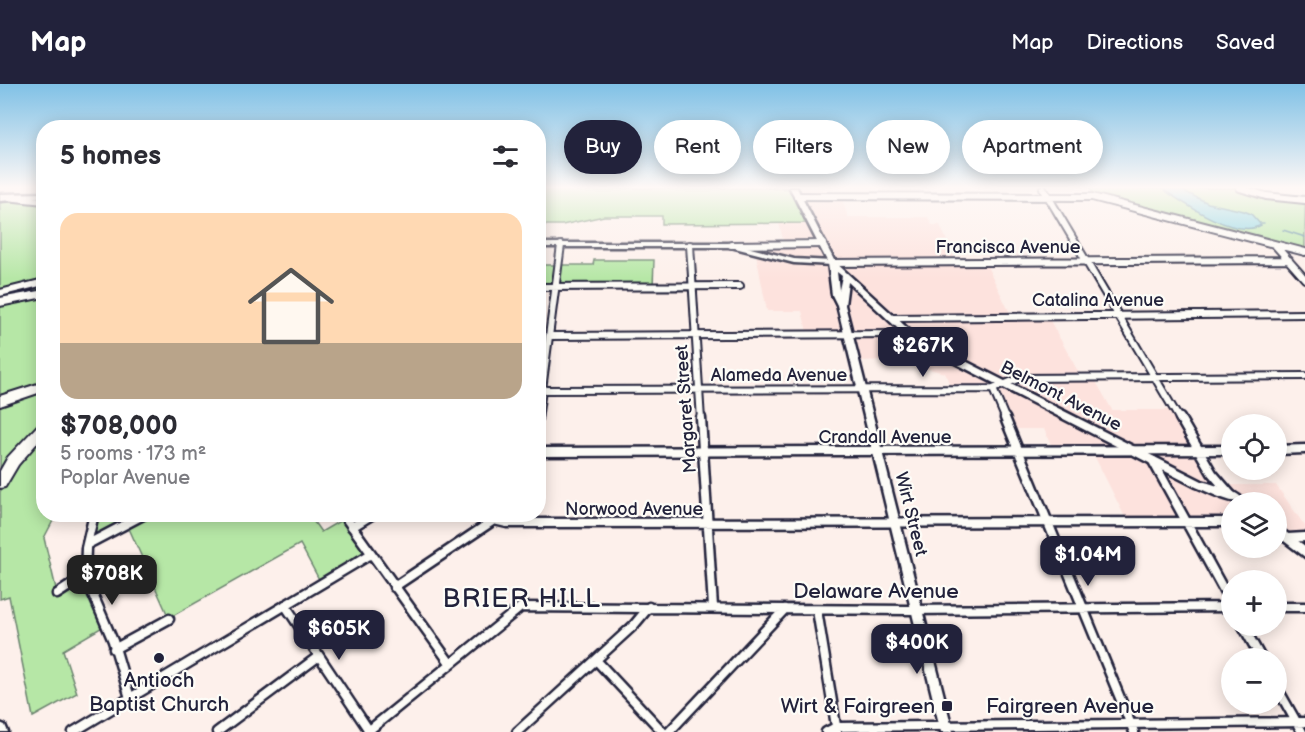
<!DOCTYPE html>
<html lang="en">
<head>
<meta charset="utf-8">
<style>
  :root { --surface:#fff; --page:#f7f7f7; --text:#2b2b33; --muted:#7c7c81; --accent:#22223b }
  body { margin:0; font-family:"Balsamiq Sans",sans-serif; background:var(--page); color:var(--text); height:100vh; display:flex; flex-direction:column; font-size:22px; white-space:nowrap }
  * { box-sizing:border-box; margin:0 }
  p { font-size:20px; color:var(--muted) }
  .icon { flex:none; width:33px; height:33px; fill:none; stroke:currentColor; stroke-width:2; stroke-linecap:round; stroke-linejoin:round }
  .map { position:relative; flex:1; overflow:hidden }
  .side { position:absolute; left:36px; top:36px; width:510px; height:402px; display:flex; flex-direction:column; background:var(--surface); border-radius:24px; box-shadow:0 3px 15px #0003 }
  .side>* { flex:none }
  .banner { position:absolute; left:564px; top:36px; width:570px; height:54px; display:flex; gap:12px }
  .tools { position:absolute; left:1221px; top:330px; display:grid; gap:12px }
  .tools a { display:grid; place-items:center; width:66px; height:66px; border-radius:50%; background:var(--surface); box-shadow:0 3px 15px #0003; font-size:30px }
  .price { position:absolute; translate:-50% -51px; padding:0 14px; border-radius:12px; background:var(--accent); color:#fff; font-size:20px; line-height:39px; filter:drop-shadow(0 2px 3px #0008) }
  .price::after { content:''; position:absolute; left:50%; top:36px; width:18px; height:14px; margin-left:-9px; background:inherit; clip-path:polygon(0 0,100% 0,50% 100%) }
  .price.current { background:#222; color:#fff }
  ul { padding:0; list-style:none }
  li { display:grid; align-content:center; gap:12px; height:318px; padding:0 24px }
  li span { display:grid; place-items:center; height:186px; border-radius:18px; color:#555 }
  li>.icon { margin-inline-start:auto }
  span .icon { width:108px; height:108px; fill:#fffc; stroke-width:1 }
  li b { font-size:26px }
  h2 { display:flex; justify-content:space-between; align-items:center; height:72px; padding:0 24px; font-size:26px }
  .tag { padding:0 21px; border-radius:27px; background:var(--surface); box-shadow:0 3px 15px #0003; font-size:21px; line-height:54px }
  .tag.current { background:var(--accent); color:#fff }
  header { display:flex; align-items:center; gap:36px; box-sizing:border-box; height:84px; padding:0 30px; background:var(--accent); color:#fff }
  header strong { font-size:28px }
  nav { display:flex; gap:33px; margin-inline-start:auto; font-size:21px }
  .map>svg:first-child { display:block }
  .built { fill:#fde2dd }
  .green { fill:#b6e7a6; stroke:#6c8470; stroke-width:1.5 }
  .water { fill:#85d4e2; stroke:#5d8d9f; stroke-width:1.5 }
  .lines { fill:none; stroke-linecap:round; stroke-linejoin:round }
  .stream { stroke:#5d8d9f; stroke-width:1.5 }
  .minor-far1-casing { stroke:#22223b; stroke-width:10 }
  .minor-casing { stroke:#22223b; stroke-width:13 }
  .tertiary-casing { stroke:#22223b; stroke-width:5 }
  .secondary-casing { stroke:#22223b; stroke-width:5 }
  .primary-casing { stroke:#22223b; stroke-width:5 }
  .motorway-casing { stroke:#22223b; stroke-width:4 }
  .minor-far1 { stroke:#fdfcf7; stroke-width:6 }
  .minor { stroke:#fdfcf7; stroke-width:8 }
  .tertiary { fill:#fdfcf7; fill-rule:evenodd }
  .secondary { fill:#fdfcf7; fill-rule:evenodd }
  .primary { fill:#fdfcf7; fill-rule:evenodd }
  .motorway { fill:#fdfcf7; fill-rule:evenodd }
  .poi-dot { fill:#22223b; stroke:#fdfcf7; stroke-width:2 }
  .labels { text-anchor:middle; dominant-baseline:central; stroke-width:4.5; stroke-linejoin:round; paint-order:stroke }
  .street-label { font-size:18px; fill:#22223b; stroke:#fdfcf7 }
  .near-street-label { font-size:21px; fill:#22223b; stroke:#fdfcf7 }
  .near-poi-label { font-size:21px; fill:#22223b; stroke:#fdfcf7 }
  .near-quarter-label { font-size:26px; letter-spacing:1.5px; fill:#22223b; stroke:#fdfcf7 }
</style>
</head>
<body>
<header>
<strong>Map</strong>
<nav><a>Map</a><a>Directions</a><a>Saved</a></nav>
</header>
<div class="map">
<svg width="1305" height="648" viewBox="0 0 1305 648">
  <rect width="100%" height="100%" fill="#fdf0eb"/>
  <filter id="ink" filterUnits="userSpaceOnUse"><feTurbulence type="fractalNoise" baseFrequency=".0167" numOctaves="2"/><feDisplacementMap in="SourceGraphic" scale="12" xChannelSelector="R" yChannelSelector="G"/><feConvolveMatrix kernelMatrix="1 2 1 2 8 2 1 2 1" color-interpolation-filters="sRGB"/></filter>
  <g filter="url(#ink)">
    <path class="built" d="M793,104H830L833,112H841L848,133H928L932,141H940L956,178H985L1011,231H1047L1081,293L1094,294L1112,326H1174L1222,401H1276L1305,442V468L1277,445L1276,418H1232L1231,438L1128,439L1092,367H1054L1044,345H1009L993,306H952L945,289L893,276L853,277L847,252H808L802,227H767L755,165L731,161L784,160L779,139H811Z"/>
    <path class="green" d="M538,104H793L812,139L662,140V132H604L562,141H539Z
      M1090,104H1240L1305,116V168L1095,112Z
      M0,115H44L43,339L0,394Z
      M594,176H654L653,203H539L538,181H593Z
      M43,346L44,430L56,431L44,454L57,509L85,492L106,541L63,566L77,609L33,633L9,512L0,515V408L5,397Z
      M94,431H309L321,448L345,434L343,431H373L353,443L371,470L321,499L300,460L169,534L127,440L88,460Z"/>
    <path class="water" d="M1161,104H1177L1208,119L1244,127L1251,130L1261,141C1236,156 1182,118 1161,104Z"/>
    <g class="lines">
      <path class="stream" d="M1260,139H1264
        M1283,146L1305,153"/>
      <defs>
        <path id="minor-far1" d="M1043,104L1180,336
          M1240,104L1266,112L1305,116
          M797,112L1092,113L1305,168
          M690,161L701,336
          M731,161L823,160
          M1275,161L1305,195
          M832,179L1289,176
          M538,203L740,202
          M891,234L1305,230
          M549,252L908,250
          M993,305L1006,336
          M538,306L993,305L1020,294L1305,292
          M538,336L561,161"/>
        <path id="minor" d="M701,334L713,523
          M1005,334L1134,648
          M1180,334L1212,389L1231,411
          M1276,366L1305,365
          M538,368L1232,366
          M1153,377L1232,521
          M94,430L86,464L85,492L113,557L130,614
          M343,430L450,579
          M352,443L373,430
          M1288,454L1305,453
          M88,460L145,430
          M394,503L494,436L507,439L1232,438
          M57,510L85,492
          M285,521L370,648
          M1276,523H1305
          M817,526L837,648
          M1243,542L1261,574
          M114,565L169,535
          M596,576L663,648
          M1276,602L1302,648
          M73,648L371,470
          M217,648L319,572
          M367,648L521,523L908,526L1232,523
          M517,648L634,541L649,523
          M669,648L785,525
          M826,648L836,643L1305,638"/>
        <path id="tertiary" d="M44,109V113L0,114V110Z
          M538,159H731L794,175L832,177L835,179L832,181L794,179L731,163H538Z"/>
        <path id="secondary" d="M790,104H797L835,178L916,252L1202,397C1217,402 1237,406 1246,418C1230,420 1211,409 1196,403L910,256L848,198L845,221L953,648H941L837,221L832,211L828,179ZM837,188L842,192L839,206Z
          M1276,441L1305,462V473L1276,451Z"/>
        <path id="primary" d="M9,112H12V116L0,117V113Z
          M0,639L5,641L8,648H0Z"/>
        <path id="motorway" d="M9,111L44,114V120L6,116V112Z
          M44,195V201L0,212V206Z
          M44,206V213L0,222V214Z
          M44,298V307L0,322V312Z
          M44,337V351L18,381L5,403L0,404V387L8,373L40,339Z"/>
      </defs>
      <use href="#minor-far1" class="minor-far1-casing"/>
      <use href="#minor" class="minor-casing"/>
      <use href="#tertiary" class="tertiary-casing"/>
      <use href="#secondary" class="secondary-casing"/>
      <use href="#primary" class="primary-casing"/>
      <use href="#motorway" class="motorway-casing"/>
      <use href="#minor-far1" class="minor-far1"/>
      <use href="#minor" class="minor"/>
      <use href="#tertiary" class="tertiary"/>
      <use href="#secondary" class="secondary"/>
      <use href="#primary" class="primary"/>
      <use href="#motorway" class="motorway"/>
    </g>
  </g>
  <linearGradient id="sky" x2="0" y2="1"><stop stop-color="#80c1e6"/><stop offset="0.53" stop-color="#fef8f6"/><stop offset="1" stop-color="#fef8f6" stop-opacity="0"/></linearGradient>
  <rect width="1305" height="195" fill="url(#sky)"/>
  <g class="poi-dot">
    <circle cx="159" cy="574" r="6"/>
    <rect x="941" y="616" width="12" height="12" rx="3"/>
  </g>
  <g class="labels">
    <g class="street-label">
      <text x="1008" y="163">Francisca Avenue</text>
      <text x="1098" y="216">Catalina Avenue</text>
      <text x="779" y="291">Alameda Avenue</text>
      <text transform="translate(1061 312) rotate(27)">Belmont Avenue</text>
      <text transform="translate(686 325) rotate(-94)">Margaret Street</text>
      <text x="885" y="353">Crandall Avenue</text>
      <text x="634" y="425">Norwood Avenue</text>
      <text transform="translate(911 430) rotate(76)">Wirt Street</text>
    </g>
    <g class="near-street-label">
      <text x="876" y="507">Delaware Avenue</text>
      <text x="1070" y="622">Fairgreen Avenue</text>
    </g>
    <g class="near-poi-label">
      <text x="159" y="596">Antioch<tspan x="159" dy="24">Baptist Church</tspan></text>
      <text x="935" y="622" text-anchor="end">Wirt &amp; Fairgreen</text>
    </g>
    <g class="near-quarter-label">
      <text x="522" y="515">BRIER HILL</text>
    </g>
  </g>
</svg>
<div class="tools">
<a><svg class="icon" aria-label="locate" viewBox="0 0 24 24"><circle cx="12" cy="12" r="6"/><path d="M12 2v4M12 18v4M2 12h4M18 12h4"/></svg></a>
<a><svg class="icon" aria-label="layers" viewBox="0 0 24 24"><path d="M12 4l9 5-9 5-9-5zM3 14l9 5 9-5"/></svg></a>
<a>+</a>
<a>−</a>
</div>
<b class="price" style="left:923px;top:294px">$267K</b>
<b class="price" style="left:1088px;top:503px">$1.04M</b>
<b class="price current" style="left:112px;top:522px">$708K</b>
<b class="price" style="left:339px;top:577px">$605K</b>
<b class="price" style="left:917px;top:591px">$400K</b>
<div class="banner">
<a class="tag current">Buy</a>
<a class="tag">Rent</a>
<a class="tag">Filters</a>
<a class="tag">New</a>
<a class="tag">Apartment</a>
</div>
<section class="side">
<h2>5 homes<svg class="icon" aria-label="filters" viewBox="0 0 24 24"><path d="M4 7h16M4 17h16"/><circle cx="9" cy="7" r="2"/><circle cx="15" cy="17" r="2"/></svg></h2>
<ul>
<li><span style="background:linear-gradient(#ffd9b3 70%,#b9a48a 0)"><svg class="icon" aria-label="home" viewBox="0 0 24 24"><path d="M3 11l9-7 9 7M6 9v11h12V9"/></svg></span><div><b>$708,000</b><p>5 rooms · 173 m²</p><p>Poplar Avenue</p></div></li>
</ul>
</section>
</div>
</body>
</html>
